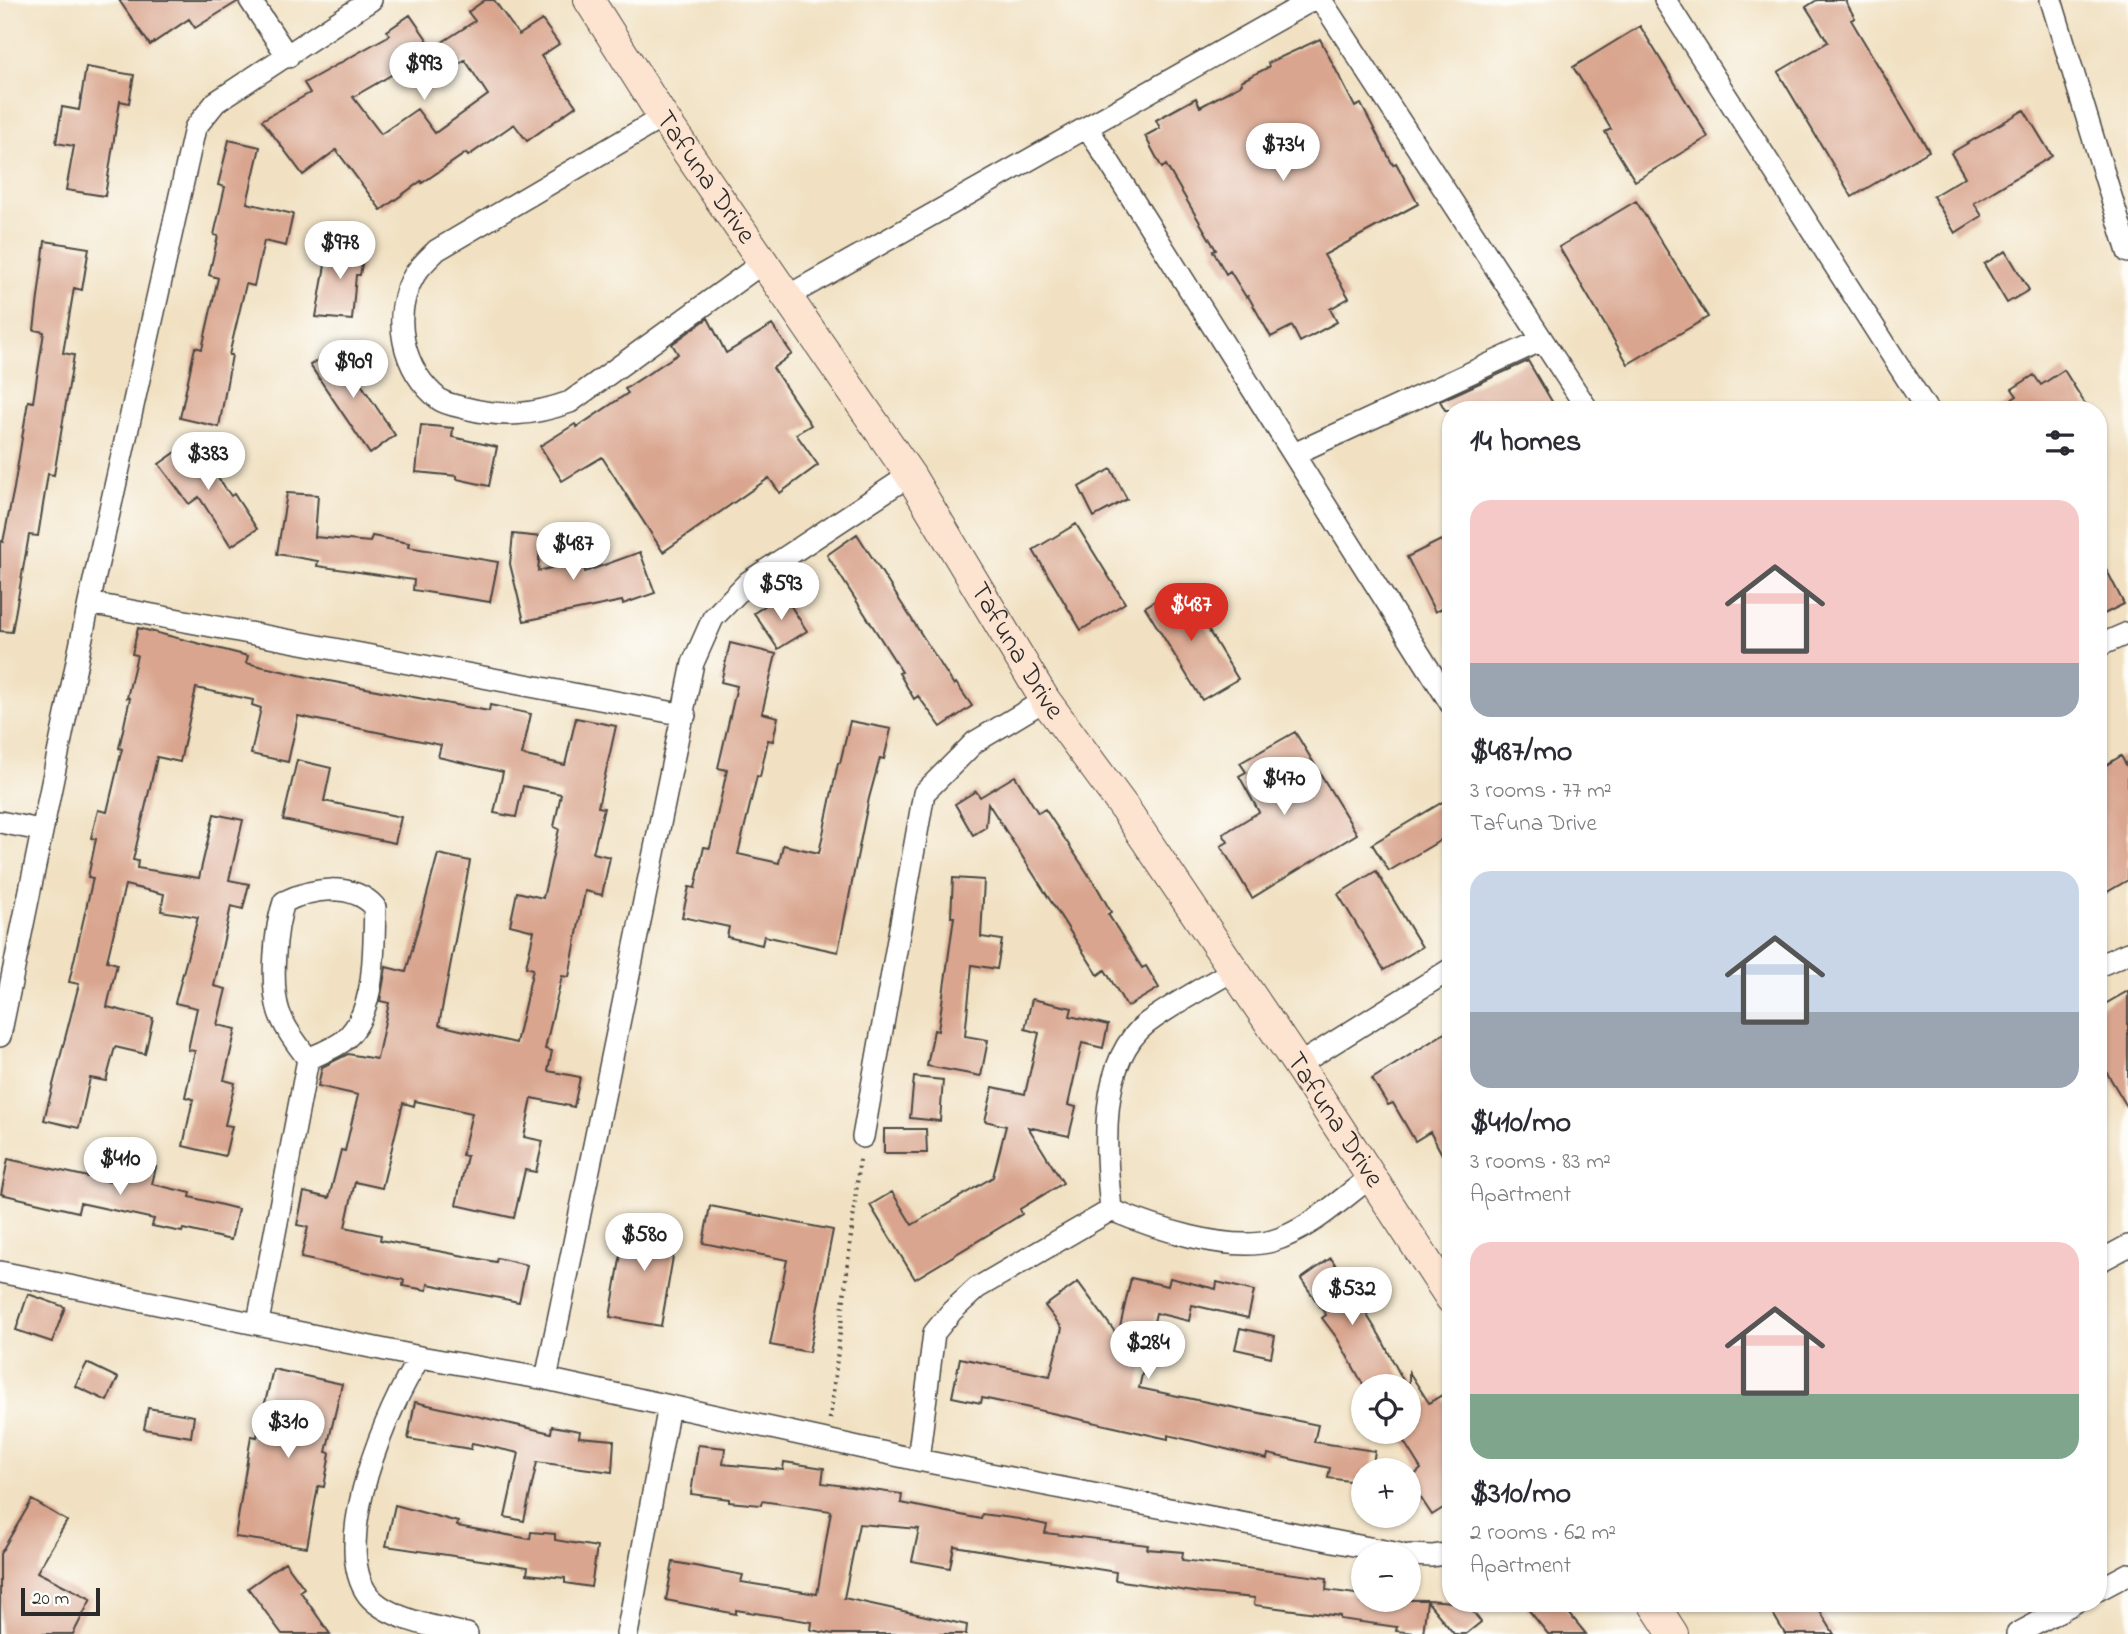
<!DOCTYPE html>
<html lang="en">
<head>
<meta charset="utf-8">
<style>
  :root { --surface:#fff; --page:#f2f2f3; --text:#2b2b33; --muted:#7c7c81; --accent:#d93025 }
  body { margin:0; font-family:"Indie Flower",sans-serif; background:var(--page); color:var(--text); height:100vh; display:flex; flex-direction:column; font-size:26px; white-space:nowrap }
  * { box-sizing:border-box; margin:0 }
  p { font-size:23px; color:var(--muted) }
  .icon { flex:none; width:38px; height:38px; fill:none; stroke:currentColor; stroke-width:2; stroke-linecap:round; stroke-linejoin:round }
  .map { position:relative; flex:1; overflow:hidden }
  .panel { position:absolute; left:1442px; top:401px; width:665px; height:1211px; display:flex; flex-direction:column; background:var(--surface); border-radius:28px; box-shadow:0 2px 5px #0004 }
  .panel>* { flex:none }
  .tools { position:absolute; left:1351px; top:1374px; display:grid; gap:14px }
  .tools a { display:grid; place-items:center; width:70px; height:70px; border-radius:50%; background:var(--surface); box-shadow:0 2px 5px #0004; font-size:35px }
  .scale { position:absolute; left:21px; bottom:18px; width:79px; box-sizing:border-box; padding-left:7px; border:4px solid #2b2b2b; border-top:0; font-size:19px; line-height:24px; white-space:nowrap; color:#2b2b2b; -webkit-text-stroke:5px #fdfcf7; paint-order:stroke }
  .price { position:absolute; translate:-50% -60px; padding:0 16px; border-radius:24px; background:#fff; color:#222; font-size:23px; line-height:46px; filter:drop-shadow(0 2px 4px #0008) }
  .price::after { content:''; position:absolute; left:50%; top:42px; width:21px; height:16px; margin-left:-10px; background:inherit; clip-path:polygon(0 0,100% 0,50% 100%) }
  .price.selected { background:var(--accent); color:#fff }
  ul { padding:0; list-style:none }
  li { display:grid; align-content:center; gap:14px; height:371px; padding:0 28px }
  li span { display:grid; place-items:center; height:217px; border-radius:21px; color:#555 }
  li>.icon { margin-inline-start:auto }
  span .icon { width:126px; height:126px; fill:#fffc; stroke-width:1 }
  li b { font-size:30px }
  h2 { display:flex; justify-content:space-between; align-items:center; height:84px; padding:0 28px; font-size:30px }
  .map>svg:first-child { display:block }
  .building { fill:#d9a58e; fill-rule:evenodd }
  .lines { fill:none; stroke-linecap:round; stroke-linejoin:round }
  .minor-casing { stroke:#494642; stroke-width:24 }
  .secondary-casing { stroke:#494642; stroke-width:32 }
  .path { stroke:#494642; stroke-width:4.5; stroke-dasharray:2 5; stroke-linecap:butt }
  .minor { stroke:#fff; stroke-width:21 }
  .secondary { stroke:#fde4d1; stroke-width:30 }
  .labels { text-anchor:middle; dominant-baseline:central; stroke-width:5; stroke-linejoin:round; paint-order:stroke }
  .street-label { font-size:28px; fill:#2b2b2b; stroke:#fdfcf7 }
</style>
</head>
<body>
<div class="map">
<svg width="2128" height="1634" viewBox="0 0 2128 1634">
  <rect width="100%" height="100%" fill="#fdfcf7"/>
  <filter id="ink" filterUnits="userSpaceOnUse"><feTurbulence type="fractalNoise" baseFrequency=".0143" numOctaves="2"/><feDisplacementMap in="SourceGraphic" scale="14" xChannelSelector="R" yChannelSelector="G"/><feConvolveMatrix kernelMatrix="1 2 1 2 8 2 1 2 1" color-interpolation-filters="sRGB"/></filter>
  <filter id="wash" filterUnits="userSpaceOnUse"><feTurbulence type="fractalNoise" baseFrequency=".00686" numOctaves="4" result="noise"/><feDisplacementMap in="SourceGraphic" scale="28" xChannelSelector="R" yChannelSelector="G"/><feGaussianBlur stdDeviation="1.57" result="paint"/><feColorMatrix in="noise" values="0 0 0 0 0 0 0 0 0 0 0 0 0 0 0 0 0 1.4 0 .05"/><feComposite in="paint" operator="in"/></filter>
  <g filter="url(#wash)">
    <rect width="100%" height="100%" fill="#f1e1c2"/>
    <g id="blocks">
      <path class="building" d="M119,0H237V2L195,28L189,19L150,45Z
        M485,0H494L519,35L542,20L559,44L541,56L576,106L527,141L514,124L468,156L466,153L422,183L421,181L381,210L336,150L303,175L262,120L310,93L304,83L390,35L387,31L410,15L433,48L475,21L468,12ZM465,60L488,95L435,133L417,109L381,134L353,97L407,66L423,88Z
        M1817,0H1845L1855,18L1851,20L1929,151L1852,197L1778,72L1828,42L1806,7Z
        M1640,26L1708,137L1635,181L1605,132L1611,129L1573,67Z
        M1320,39L1355,107L1361,104L1393,165L1396,163L1418,204L1324,255L1349,298L1330,309L1337,322L1300,342L1292,326L1271,337L1248,296L1246,297L1230,271L1226,274L1213,251L1216,250L1166,165L1162,168L1145,136L1160,128L1156,120L1196,98L1200,107L1242,84L1241,81L1269,67L1268,63Z
        M86,67L134,75L129,103L120,101L105,196L66,190L74,146L56,143L62,107L79,110Z
        M2024,110L2052,156L1974,203L1982,216L1955,233L1933,196L1965,177L1951,153Z
        M229,140L260,147L247,203L293,214L286,246L264,241L254,286L246,284L229,355H232L219,427L180,418L195,347L202,349L218,278L209,275L218,236L214,235L225,187L218,185Z
        M1636,201L1708,317L1628,364L1559,247Z
        M45,241L89,248L82,290L74,288L63,353L74,355L54,475L48,474L38,536L29,535L12,632L0,631V541L3,542L14,488L28,401L33,402L44,332L34,330Z
        M329,242L365,248L360,275H356L352,320L316,317Z
        M2006,251L2029,290L2007,303L1984,264Z
        M708,318L726,353L772,325L792,354L773,368L811,425L796,434L818,465L780,493L769,478L663,552L602,457L562,481L540,446L575,424L577,427L628,393L625,389L678,354L672,344Z
        M337,348L395,435L370,454L310,365Z
        M1528,361L1557,410H1445L1440,401Z
        M2064,370L2089,410H1996L2017,396L2012,389L2034,375L2041,385Z
        M421,425L453,428L452,437L497,447L489,486L457,479V476L416,472Z
        M192,441L231,496L234,494L257,529L231,546L199,497L189,504L159,464Z
        M1111,469L1127,499L1094,517L1079,487Z
        M287,493L318,495L315,537L370,542L372,536L409,543L408,547L498,562L490,602L413,590L414,580L317,566L318,561L277,554Z
        M1076,524L1125,603L1081,630L1033,550Z
        M513,534L541,537L538,571L582,561L585,572L640,552L655,593L623,604L622,601L524,621L510,564Z
        M857,534L954,685L956,683L972,706L941,727L918,696L914,699L899,673L902,672L827,555Z
        M1441,540L1445,547L1451,544V604L1435,612L1407,557Z
        M2098,553L2124,604L2098,617Z
        M1181,585L1238,679L1202,700L1145,607Z
        M783,594L807,631L778,649L754,613Z
        M138,628L248,656L246,663L308,677L450,704L489,711L490,705L531,714L522,755L565,765L576,718L616,726L598,807L604,808L593,853L610,857L602,895L585,891L569,977L562,976L545,1049L552,1051L548,1071L580,1077L574,1107L532,1098L524,1137L543,1141L536,1172L525,1170L514,1218L456,1205L467,1156L462,1155L472,1113L415,1101L414,1106L403,1103L382,1188L355,1182L345,1227L381,1235L380,1240L496,1262L497,1258L527,1265L519,1302L428,1284L427,1290L403,1286L404,1280L301,1258L308,1227L297,1225L304,1192L329,1198L341,1150L345,1151L358,1095L318,1086L322,1067L348,1054L377,1059L389,1003L380,1001L386,967L406,972L438,854L470,861L439,1025L516,1043L533,969L526,967L534,931L510,925L517,892L543,898L559,829L554,827L561,794L523,786L516,817L494,813L503,772L438,757L441,745L298,716L288,762L251,754L261,708L252,705L253,700L196,688L180,762L157,757L133,860L138,861L137,868L199,878L214,814L243,820L229,880L249,884L243,909L231,906L214,986L226,989L217,1025L236,1029L224,1080L235,1083L225,1125L232,1126L225,1156L183,1146L193,1099L185,1097L195,1051L188,1050L197,1008L175,1003L198,917L161,911L164,894L125,885L107,961L117,964L107,1007L153,1018L145,1054L115,1047L106,1081L90,1078L79,1128L44,1120L79,984L69,982L93,878L88,877L96,839L91,838L98,810L107,812L122,749L119,748L130,698H127L137,655L132,654Z
        M730,643L776,654L762,713L778,717L773,741L768,740L760,777L757,776L738,854L779,863L783,845L819,853L838,763H840L850,721L891,729L884,759L880,758L869,798L838,952L764,936L762,945L727,937L729,927L682,917L689,887L695,888L704,847L710,848L727,770L718,768L737,686L721,682Z
        M1295,732L1357,834L1252,898L1221,846L1228,842L1223,834L1259,812L1239,776L1246,772L1240,763Z
        M2121,756L2128,768V880L2107,892L2098,875V770Z
        M297,760L331,768L324,801L401,817L395,843L283,820Z
        M1015,776L1038,813L1045,809L1098,889L1111,912L1108,914L1142,968L1146,966L1159,988L1127,1007L1105,970L1098,975L988,803L986,827L973,835L955,804L976,791L980,797Z
        M1451,797V834L1389,871L1372,844Z
        M1376,871L1422,947L1384,970L1338,894Z
        M953,878L984,880L981,937L1002,940L997,969L972,965L965,1036L988,1040L981,1076L927,1066L934,1030L938,1031L954,917H951Z
        M2128,991V1108L2098,1058V1008Z
        M1032,999L1072,1008L1070,1016L1108,1025L1103,1048L1082,1043L1068,1105L1076,1107L1069,1136L1028,1127L1063,1183L1020,1209L1022,1214L915,1279L870,1205L892,1192L912,1225L993,1177L1006,1126L985,1121L993,1087L1025,1094L1039,1033L1025,1029Z
        M1451,1029V1171L1430,1132L1415,1141L1393,1103L1388,1105L1372,1079Z
        M914,1077L943,1080L940,1121L910,1118Z
        M884,1129H926L927,1153H884Z
        M8,1159L115,1183L120,1159L156,1167L152,1184L191,1193L190,1197L238,1209L231,1240L183,1229L182,1232L152,1226L154,1219L80,1203L78,1212L1,1194Z
        M710,1206L833,1230L809,1352L770,1345L787,1260L703,1243Z
        M627,1219L678,1228L661,1326L610,1317Z
        M1331,1258L1380,1336L1406,1386H1364L1337,1338L1322,1318L1326,1315L1301,1279Z
        M1131,1278L1168,1286L1170,1278L1216,1289L1217,1282L1254,1291L1248,1318L1192,1305L1189,1321L1156,1313L1139,1388L1318,1425L1314,1442L1375,1451L1372,1470H1363V1483L1328,1478L1330,1468L1268,1454L1267,1459L1168,1435V1439L1025,1407L982,1398L981,1403L952,1397L960,1358L1050,1376L1062,1328L1045,1306L1078,1282L1118,1336Z
        M28,1294L65,1307L52,1342L16,1330Z
        M1240,1328L1275,1336L1271,1357L1235,1349Z
        M87,1363L118,1378L107,1401L75,1386Z
        M273,1369L342,1384L326,1452L330,1453L324,1487L318,1486L307,1547L235,1537L251,1436L257,1437Z
        M1409,1372L1429,1403L1442,1395L1451,1410V1503L1432,1515L1409,1480L1421,1469L1398,1432H1409Z
        M415,1402L551,1433L552,1426L580,1431L579,1437L614,1440L612,1472L537,1462L524,1521L505,1517L519,1453L472,1443L471,1449L408,1439Z
        M148,1408L194,1416L191,1437L144,1429Z
        M698,1445L725,1448L723,1464L783,1470L784,1462L824,1468L822,1483L902,1494L901,1503L981,1519L982,1514L1019,1519L1047,1525L1045,1533L1148,1545L1147,1549L1183,1552L1182,1560L1327,1578L1326,1590L1363,1595V1600H1427L1466,1603L1481,1622L1466,1634H1454L1427,1601L1423,1634L1396,1631L1397,1627L1340,1619V1616L1254,1605L1255,1598L1200,1593L1115,1580L1116,1572L954,1546L950,1568L912,1561L919,1529L859,1524L844,1598L967,1625L966,1634H833L811,1630L812,1622L736,1610V1614L666,1600L673,1562L743,1575L741,1582L817,1594L819,1583L831,1511L762,1501L761,1505L729,1502V1499L691,1494Z
        M32,1500L67,1521L37,1572L91,1599L73,1634H0V1554Z
        M395,1505L458,1522L457,1526L530,1539L531,1532L555,1534V1540L597,1547L591,1587L565,1583V1578L527,1574L528,1567L386,1546Z
        M285,1562L304,1588L300,1591L330,1634H282L248,1588Z
        M1523,1603H1561L1586,1634H1548Z
        M1788,1603H1815L1834,1634H1785L1772,1612Z"/>
    </g>
  </g>
  <g filter="url(#ink)">
    <use href="#blocks" fill-opacity="0" stroke="#494642" stroke-width="2"/>
    <g class="lines">
      <defs>
        <path id="minor" d="M250,0L288,57
          M1321,0L1588,410
          M1665,0L1927,410
          M2051,0L2128,252
          M663,117L437,250C430,257 421,265 415,274C390,315 402,370 440,400C446,404 457,406 465,408C504,418 533,415 570,402L765,261
          M1087,127L1451,704
          M788,296L1312,0
          M1294,454L1542,340
          M89,603L685,715
          M2098,646L2128,633
          M0,822L40,830
          M2098,966L2128,953
          M0,1036L89,603L195,128L216,102L371,0
          M1298,1065L1451,969
          M863,1137L924,793L975,742L1045,700
          M1111,1210C1106,1155 1096,1063 1147,1023C1174,1003 1205,987 1234,970
          M1111,1210C1152,1227 1228,1253 1272,1241C1308,1231 1341,1199 1371,1177
          M2098,1262L2128,1246
          M0,1272L420,1357L546,1379L918,1460L1400,1554
          M258,1322L308,1059C297,1044 285,1029 279,1012C270,985 275,928 284,902C312,888 352,882 375,907C373,948 378,1014 342,1042C332,1049 319,1054 308,1059
          M420,1357C388,1406 329,1542 368,1595C387,1619 439,1628 467,1634
          M546,1379L693,663L713,618L748,582L910,475
          M918,1460L934,1333L952,1311L977,1288L1111,1210
          M1409,1555L1432,1556L1451,1553
          M2098,1590L2128,1574
          M627,1634L669,1406
          M2017,1634L2074,1603"/>
        <g id="secondary">
          <path id="s1" d="M589,0L663,117L910,475L1045,700L1123,806L1298,1065L1451,1299"/>
          <path d="M1653,1603L1673,1634"/>
        </g>
      </defs>
      <use href="#minor" class="minor-casing"/>
      <use href="#secondary" class="secondary-casing"/>
      <path class="path" d="M830,1419L860,1157"/>
      <use href="#minor" class="minor"/>
      <use href="#secondary" class="secondary"/>
    </g>
  </g>
  <g class="labels">
    <g class="street-label">
      <text stroke="none"><textPath href="#s1" startOffset="212">Tafuna Drive</textPath></text>
      <text stroke="none"><textPath href="#s1" startOffset="779">Tafuna Drive</textPath></text>
      <text stroke="none"><textPath href="#s1" startOffset="1346">Tafuna Drive</textPath></text>
    </g>
  </g>
</svg>
<div class="tools">
<a><svg class="icon" aria-label="locate" viewBox="0 0 24 24"><circle cx="12" cy="12" r="6"/><path d="M12 2v4M12 18v4M2 12h4M18 12h4"/></svg></a>
<a>+</a>
<a>−</a>
</div>
<div class="scale">20 m</div>
<b class="price" style="left:424px;top:102px">$993</b>
<b class="price" style="left:1283px;top:183px">$734</b>
<b class="price" style="left:340px;top:281px">$978</b>
<b class="price" style="left:353px;top:400px">$909</b>
<b class="price" style="left:208px;top:492px">$383</b>
<b class="price" style="left:573px;top:582px">$487</b>
<b class="price" style="left:781px;top:622px">$593</b>
<b class="price selected" style="left:1191px;top:643px">$487</b>
<b class="price" style="left:1284px;top:817px">$470</b>
<b class="price" style="left:120px;top:1197px">$410</b>
<b class="price" style="left:644px;top:1273px">$580</b>
<b class="price" style="left:1352px;top:1327px">$532</b>
<b class="price" style="left:1148px;top:1381px">$284</b>
<b class="price" style="left:288px;top:1460px">$310</b>
<section class="panel">
<h2>14 homes<svg class="icon" aria-label="filters" viewBox="0 0 24 24"><path d="M4 7h16M4 17h16"/><circle cx="9" cy="7" r="2"/><circle cx="15" cy="17" r="2"/></svg></h2>
<ul>
<li><span style="background:linear-gradient(#f6c9c9 75%,#9aa5b1 0)"><svg class="icon" aria-label="home" viewBox="0 0 24 24"><path d="M3 11l9-7 9 7M6 9v11h12V9"/></svg></span><div><b>$487/mo</b><p>3 rooms · 77 m²</p><p>Tafuna Drive</p></div></li>
<li><span style="background:linear-gradient(#c9d6e8 65%,#9aa5b1 0)"><svg class="icon" aria-label="home" viewBox="0 0 24 24"><path d="M3 11l9-7 9 7M6 9v11h12V9"/></svg></span><div><b>$410/mo</b><p>3 rooms · 83 m²</p><p>Apartment</p></div></li>
<li><span style="background:linear-gradient(#f6c9c9 70%,#7fa58c 0)"><svg class="icon" aria-label="home" viewBox="0 0 24 24"><path d="M3 11l9-7 9 7M6 9v11h12V9"/></svg></span><div><b>$310/mo</b><p>2 rooms · 62 m²</p><p>Apartment</p></div></li>
</ul>
</section>
</div>
</body>
</html>
